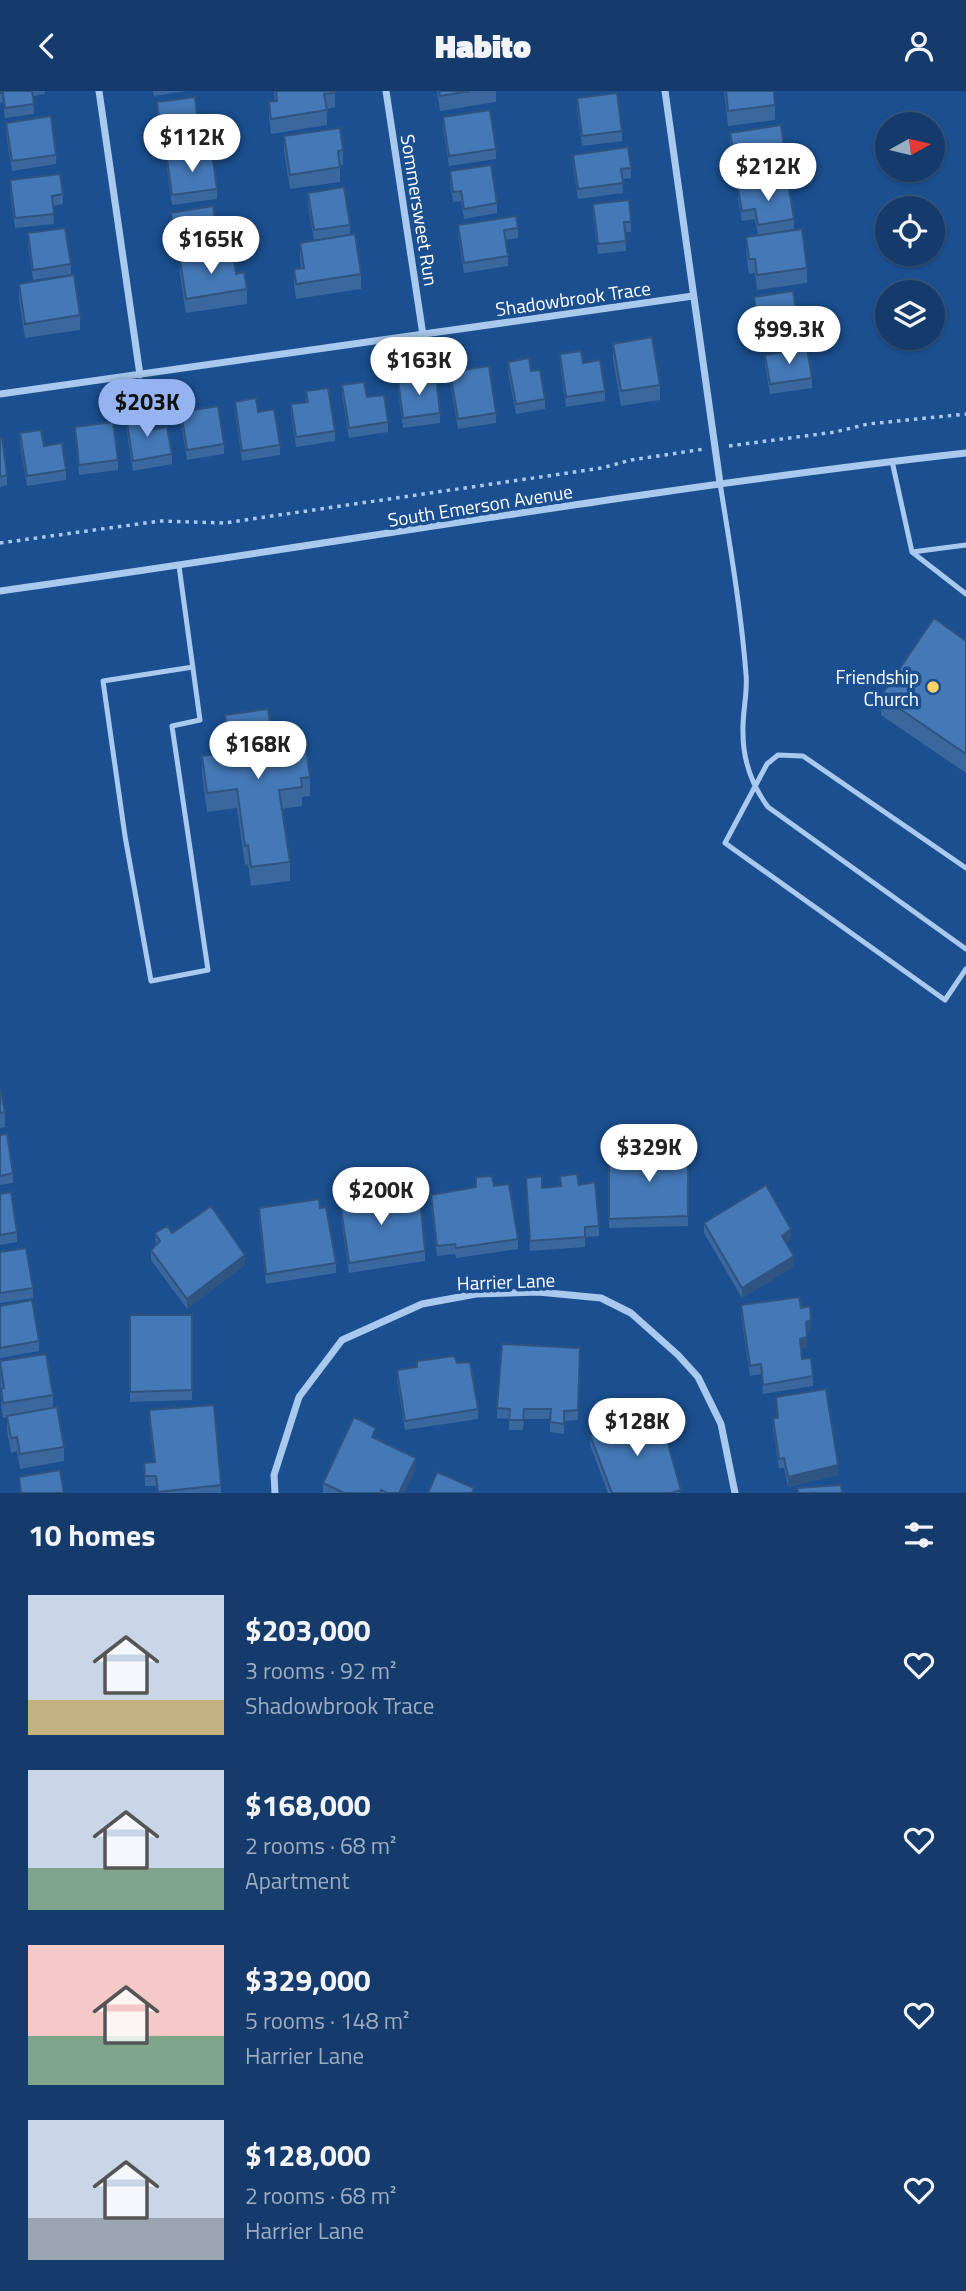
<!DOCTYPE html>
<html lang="en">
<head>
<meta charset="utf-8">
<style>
  :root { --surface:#143b6b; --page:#214673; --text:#f1f3f6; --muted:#9dadc1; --line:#33557e; --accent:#95b2f1 }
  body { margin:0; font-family:"Titillium Web",sans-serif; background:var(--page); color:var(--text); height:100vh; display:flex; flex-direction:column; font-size:26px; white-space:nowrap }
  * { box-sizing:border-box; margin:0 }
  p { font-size:23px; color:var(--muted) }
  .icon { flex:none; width:38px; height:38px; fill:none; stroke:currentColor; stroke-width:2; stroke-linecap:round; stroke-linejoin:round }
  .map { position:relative; height:1402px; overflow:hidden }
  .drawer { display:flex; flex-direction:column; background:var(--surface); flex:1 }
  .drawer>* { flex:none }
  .needle { width:46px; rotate:82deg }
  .controls { position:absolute; left:875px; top:21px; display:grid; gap:14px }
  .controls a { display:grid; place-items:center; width:70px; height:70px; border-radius:50%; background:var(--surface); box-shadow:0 2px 5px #0004,0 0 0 2px var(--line); font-size:35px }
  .price { position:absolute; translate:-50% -60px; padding:0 16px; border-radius:24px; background:#fff; color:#222; font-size:23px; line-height:46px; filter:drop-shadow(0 2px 4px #0008) }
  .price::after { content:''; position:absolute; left:50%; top:42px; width:21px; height:16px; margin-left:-10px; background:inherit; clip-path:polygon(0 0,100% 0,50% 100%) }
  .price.on { background:var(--accent); color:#111 }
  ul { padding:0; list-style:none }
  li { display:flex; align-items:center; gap:21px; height:175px; padding:0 28px }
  li span { display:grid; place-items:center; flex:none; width:196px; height:140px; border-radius:0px; color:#555 }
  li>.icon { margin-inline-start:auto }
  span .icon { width:84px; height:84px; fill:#fffc; stroke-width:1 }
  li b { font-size:30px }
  h2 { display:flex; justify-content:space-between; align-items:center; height:84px; padding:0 28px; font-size:30px }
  header { display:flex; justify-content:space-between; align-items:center; height:91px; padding:0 28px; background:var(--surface); font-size:32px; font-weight:800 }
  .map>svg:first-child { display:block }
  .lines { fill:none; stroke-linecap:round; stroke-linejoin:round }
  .path { stroke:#a9c9ee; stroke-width:3.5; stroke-dasharray:3.5 5; stroke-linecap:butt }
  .lane { stroke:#a9c9ee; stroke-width:5 }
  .street { stroke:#a9c9ee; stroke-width:7 }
  .wall { fill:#3a679d }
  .shaded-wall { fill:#305480 }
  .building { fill:#4478b7; stroke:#305480; stroke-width:2 }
  .poi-dot { fill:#ffd166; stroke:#1b4f8f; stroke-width:2.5 }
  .labels { text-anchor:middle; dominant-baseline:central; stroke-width:7; stroke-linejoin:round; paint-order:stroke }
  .street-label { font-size:19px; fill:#fff; stroke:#1b4f8f }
  .poi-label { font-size:19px; fill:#fff; stroke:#1b4f8f; text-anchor:end }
</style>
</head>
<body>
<header><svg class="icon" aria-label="back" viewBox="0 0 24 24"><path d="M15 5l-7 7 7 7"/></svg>Habito<svg class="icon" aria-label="person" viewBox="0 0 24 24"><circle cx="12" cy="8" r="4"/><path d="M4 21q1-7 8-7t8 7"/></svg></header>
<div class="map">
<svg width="966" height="1402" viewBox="0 0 966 1402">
  <rect width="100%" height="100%" fill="#1b4f8f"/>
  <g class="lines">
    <path class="path" d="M729,355L835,341L868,333L966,323
      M0,452L160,430L224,432L602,377L631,369L704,358"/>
    <path class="lane" d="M892,370L912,461L966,503
      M720,392C730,455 741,519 746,583C748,602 742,622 743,642C743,670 751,693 768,716L966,858
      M912,461L966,454
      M179,475L200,629L172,635L208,879L151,890L125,745L103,590L193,576
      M966,777L803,665L778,664L767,673L725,752L945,909L966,878"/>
    <path class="street" d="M99,0L140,284
      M386,0L423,244
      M665,0L720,392
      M0,303L693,205
      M0,500C322,455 643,398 966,362
      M275,1402L274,1384L299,1306L342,1249L422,1213L476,1203L538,1201L601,1207L631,1222L678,1264L698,1286L721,1333L735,1402"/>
  </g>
  <path class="wall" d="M0,0H45V3L33,5L34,23L5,27L3,11L0,12Z
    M153,0H186L154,5Z
    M274,0H335V16L327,18V34L271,43L269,26V11L275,10Z
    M437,0H496V11L440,20Z
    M724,0H774L775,14V29L728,35Z
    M577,7L622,40V50L582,55L577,17Z
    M157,11L199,44V54L161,58L157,21Z
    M443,26L496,58V68L449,75L443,36Z
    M6,32L56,64V73L12,80L6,42Z
    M730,42L784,55L795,70V80L747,87L745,70L734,72L730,52Z
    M284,45L343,59V74H340V91L290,98L284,60Z
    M573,64L631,77V87L622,88L623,102L578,108L573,74Z
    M167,68L217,98V108L172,114L167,78Z
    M450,80L497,112V122L464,128L461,110L453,111L450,90Z
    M10,89L63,103V113L53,115L54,133L15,137L10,99Z
    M738,98L794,128V138L760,144L807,177V192L757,199L755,182L749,183L746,160V146L758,144L755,128L742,130L738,108Z
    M308,102L350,134V144L314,149L308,112Z
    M593,113L631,131V141H625L626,160L598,163L593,123Z
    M171,122L219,153V163L236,183L247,198V213L186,222L180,184V169L190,168L187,150L174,152L171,131Z
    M458,134L518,137V147L505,149L508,165V175L464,182L458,144Z
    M28,142L71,173V183L33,189L28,152Z
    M300,152L361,183V198L296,208L294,193V178L301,177L300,167Z
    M19,193L80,224V239L25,247L19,208Z
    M754,206L799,240V250L772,254L769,236L757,238L754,216Z
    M613,253L660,294V309L621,315L613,267Z
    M560,263L583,272L605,300V310L566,316L560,273Z
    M765,264L812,287V297L770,303L765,274Z
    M508,271L531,280L545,308V318L516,323L508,281Z
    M450,281L496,322V332L458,338L450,291Z
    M398,289L440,322V332L403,337L398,299Z
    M342,294L367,306L388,331V341L349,347L342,304Z
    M306,300L335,340V350L296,356L291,323V313L306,311Z
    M235,311L258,321L280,354V364L242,370L235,321Z
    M181,321L224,353V363L187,369L181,331Z
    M126,326L150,339L172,363V373L133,380L126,336Z
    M75,336L118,369V379L79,384L75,345Z
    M20,342L44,355L66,379V389L27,395L20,352Z
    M0,347L7,384V394L0,396Z
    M966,550V682L881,624V605Z
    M225,624L272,649L298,657L310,686V705L302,706V715L282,718L290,771V790L251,795L248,773L245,774L237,717L207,721L202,684V665L228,662L225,643Z
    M0,997L5,1021V1036L0,1037Z
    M0,1044L13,1082V1092L0,1094Z
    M688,1062V1135L609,1137V1063Z
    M560,1085L579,1094L599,1135V1145L585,1146V1156L530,1160L526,1087L542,1097L560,1095Z
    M494,1095L518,1148V1158L456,1167L455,1163L437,1165L431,1114V1104Z
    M352,1097L366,1105L425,1160V1170L349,1182L340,1120V1111L352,1109Z
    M0,1103L17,1141V1151L0,1154Z
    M259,1117H320L336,1172V1182L266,1193L259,1127Z
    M704,1132L791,1148L786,1152L794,1175L742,1207L704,1142Z
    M155,1142H172L245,1174L187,1218L151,1169V1159L156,1154Z
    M0,1161L33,1197V1207L0,1212Z
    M741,1214L801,1217L811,1239L807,1241V1256L801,1257L802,1268L813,1285V1295L763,1303L761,1283L750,1285L741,1224Z
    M0,1215L39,1250V1260L0,1267Z
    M130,1224H192V1309L130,1311Z
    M580,1257L578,1329L564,1330V1343L550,1341V1328H524L523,1339H509V1328L497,1327V1317Z
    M0,1270L53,1304V1316L64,1356V1370L20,1378L17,1360L11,1362L7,1339V1326L3,1327L1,1312Z
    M457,1272L478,1318V1328L405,1339L397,1289V1279Z
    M776,1306L838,1384L788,1396L784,1377H779L773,1337V1327H777Z
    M149,1319L221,1394V1402H157L156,1395H145L144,1372L154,1371L149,1329Z
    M590,1344L681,1402H608L590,1354Z
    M376,1348L416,1377L404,1402H323V1392Z"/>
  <path class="shaded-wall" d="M791,1138V1148L782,1155V1145Z
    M245,1164V1174L187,1218V1208Z
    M794,1165V1175L742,1207V1197Z
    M811,1229V1239L806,1241V1231Z
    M807,1246V1256L800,1258V1248Z
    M416,1367V1377L404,1402H399Z
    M838,1374V1384L788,1396V1386Z"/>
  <path class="building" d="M0,0H32L34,13L5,17L3,2H0Z
    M276,0H335V2L324,3L327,19L271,28L269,11L277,10Z
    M439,0H470L440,5Z
    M726,0H774L775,14L728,20Z
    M617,2L622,40L582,45L577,7Z
    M195,6L199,44L161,48L157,11Z
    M490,19L496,58L449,65L443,26Z
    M51,25L56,64L12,70L6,32Z
    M781,34L784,55L792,53L795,70L747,77L745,60L734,62L730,42Z
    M340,37L343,59L338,60L340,76L290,84L284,45Z
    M628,56L631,77L621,78L623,92L578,98L573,64Z
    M212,62L217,98L172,104L167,68Z
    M491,74L497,112L464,118L461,100L453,101L450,80Z
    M60,83L63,103L52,105L54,123L15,127L10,89Z
    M788,91L794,128L758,134L755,118L742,120L738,98Z
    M344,96L350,134L314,139L308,102Z
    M629,109L631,131H624L626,150L598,153L593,113Z
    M213,115L219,153L190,158L187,140L174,142L171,122Z
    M516,125L518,137L504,139L508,165L464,172L458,134Z
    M65,137L71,173L33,179L28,142Z
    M802,138L807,177L757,184L755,168H749L746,146Z
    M355,143L361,183L296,193L294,178L304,177L300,152Z
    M233,161L236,183L244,181L247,198L186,208L180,169Z
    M74,184L80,224L25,233L19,193Z
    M793,200L799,240L772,244L769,226L757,228L754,206Z
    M652,246L660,294L621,300L613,253Z
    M807,257L812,287L770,293L765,264Z
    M581,260L583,272L600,269L605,300L566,306L560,263Z
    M529,267L531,280L540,279L545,308L516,313L508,271Z
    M489,275L496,322L458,328L450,281Z
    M436,285L440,322L403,327L398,289Z
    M364,291L367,306L384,304L388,331L349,337L342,294Z
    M328,297L335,340L296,346L291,313L308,311L306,300Z
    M256,307L258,321L274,318L280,354L242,360L235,311Z
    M218,315L224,353L187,359L181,321Z
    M147,322L150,339L167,336L172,363L133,370L126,326Z
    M113,331L118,369L79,374L75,336Z
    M41,339L44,355L62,352L66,379L27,385L20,342Z
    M0,347H2L7,384L0,386Z
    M934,527L966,550V663L881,605Z
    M268,618L272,649L296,646L298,657L306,656L310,686L301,687L302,696L279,699L290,771L251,776L248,754L245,755L237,698L207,702L202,665L230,661L225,624Z
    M0,997L5,1021L0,1022Z
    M7,1043L13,1082L0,1085V1044Z
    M661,1051H679V1062H688V1125L609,1128V1063L660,1061Z
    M577,1083L579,1094L595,1091L599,1135L585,1136V1146L530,1150L526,1087L542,1085V1097L561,1095L560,1085Z
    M492,1085L494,1095L509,1093L518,1148L456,1157L455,1153L437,1155L431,1104L476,1096V1086Z
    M766,1094L791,1138L782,1145L794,1165L742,1197L704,1132Z
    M365,1095L366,1105L380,1103L381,1110L420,1107L425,1160L349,1172L340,1111L353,1108L352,1097Z
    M11,1101L17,1141L0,1144V1103Z
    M319,1108L320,1117L326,1116L336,1172L266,1183L259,1117Z
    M211,1115L245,1164L187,1208L151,1159L160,1150L155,1142L167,1135L172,1142Z
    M26,1157L33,1197L0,1202V1161Z
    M799,1206L801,1217L810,1215L811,1229L806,1231L807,1246L800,1248L802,1268L811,1267L813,1285L763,1294L761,1273L750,1275L741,1214Z
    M32,1209L39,1250L0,1257V1215Z
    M130,1224H192V1299L130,1301Z
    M502,1253L580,1257L578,1319L564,1320V1333L550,1331L551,1318H524L523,1329H509L510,1318L497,1317Z
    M46,1263L53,1304L3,1312L1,1298L4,1297L0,1270Z
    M454,1265L457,1272L470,1271L478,1318L405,1330L397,1279L417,1276V1270Z
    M826,1298L838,1374L788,1386L784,1367L779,1368L773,1327H778L776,1306Z
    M214,1314L221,1394L158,1401L156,1385H145L144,1372L155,1371L149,1319Z
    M57,1316L64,1356L20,1363L17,1346L11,1347L7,1325Z
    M660,1325L681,1399L671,1402H612L590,1344Z
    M354,1326L376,1337L372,1346L416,1367L399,1402H387L381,1399L380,1402H344L323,1392Z
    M60,1379L64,1402H21L19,1386Z
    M437,1381L474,1397L472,1402H428Z
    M841,1394L842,1402H798L797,1397Z"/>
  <circle class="poi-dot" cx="933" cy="596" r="7"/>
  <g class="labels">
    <g class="street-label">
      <text transform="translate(420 119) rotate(81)">Sommersweet Run</text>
      <text transform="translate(573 207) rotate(-8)">Shadowbrook Trace</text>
      <text transform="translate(480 414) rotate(-9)">South Emerson Avenue</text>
      <text transform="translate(506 1190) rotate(-2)">Harrier Lane</text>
    </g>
    <g class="poi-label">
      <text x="919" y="585">Friendship<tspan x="919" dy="22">Church</tspan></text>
    </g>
  </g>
</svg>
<div class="controls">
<a><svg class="needle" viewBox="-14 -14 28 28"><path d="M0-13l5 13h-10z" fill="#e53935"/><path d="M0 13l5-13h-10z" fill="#9dadc1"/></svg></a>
<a><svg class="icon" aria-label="locate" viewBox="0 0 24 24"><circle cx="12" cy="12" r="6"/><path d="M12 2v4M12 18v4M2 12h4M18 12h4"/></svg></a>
<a><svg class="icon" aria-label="layers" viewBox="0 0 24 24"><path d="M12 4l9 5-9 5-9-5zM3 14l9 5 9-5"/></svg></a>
</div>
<b class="price" style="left:192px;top:83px">$112K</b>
<b class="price" style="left:768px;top:112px">$212K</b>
<b class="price" style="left:211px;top:185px">$165K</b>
<b class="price" style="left:789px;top:275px">$99.3K</b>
<b class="price" style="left:419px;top:306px">$163K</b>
<b class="price on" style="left:147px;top:348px">$203K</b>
<b class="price" style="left:258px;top:690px">$168K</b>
<b class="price" style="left:649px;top:1093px">$329K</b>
<b class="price" style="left:381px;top:1136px">$200K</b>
<b class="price" style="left:637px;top:1367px">$128K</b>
</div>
<section class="drawer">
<h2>10 homes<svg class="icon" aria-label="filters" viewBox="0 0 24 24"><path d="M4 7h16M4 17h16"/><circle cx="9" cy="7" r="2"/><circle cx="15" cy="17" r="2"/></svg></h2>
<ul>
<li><span style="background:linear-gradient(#c9d6e8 75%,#c2b280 0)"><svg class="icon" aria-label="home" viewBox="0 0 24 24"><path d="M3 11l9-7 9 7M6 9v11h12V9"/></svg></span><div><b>$203,000</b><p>3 rooms · 92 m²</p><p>Shadowbrook Trace</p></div><svg class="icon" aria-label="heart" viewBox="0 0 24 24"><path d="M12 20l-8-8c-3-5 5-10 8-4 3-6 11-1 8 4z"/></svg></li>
<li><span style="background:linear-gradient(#c9d6e8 70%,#7fa58c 0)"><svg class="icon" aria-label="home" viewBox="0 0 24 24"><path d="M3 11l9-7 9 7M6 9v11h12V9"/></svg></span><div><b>$168,000</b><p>2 rooms · 68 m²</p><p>Apartment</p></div><svg class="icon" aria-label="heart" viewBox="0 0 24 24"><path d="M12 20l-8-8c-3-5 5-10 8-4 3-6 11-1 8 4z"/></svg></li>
<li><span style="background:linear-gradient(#f6c9c9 65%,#7fa58c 0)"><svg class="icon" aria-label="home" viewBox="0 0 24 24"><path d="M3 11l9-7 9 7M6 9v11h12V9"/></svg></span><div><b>$329,000</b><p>5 rooms · 148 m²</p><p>Harrier Lane</p></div><svg class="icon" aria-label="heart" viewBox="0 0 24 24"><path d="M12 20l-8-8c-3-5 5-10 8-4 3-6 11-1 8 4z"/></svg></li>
<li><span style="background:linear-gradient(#c9d6e8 70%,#9aa5b1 0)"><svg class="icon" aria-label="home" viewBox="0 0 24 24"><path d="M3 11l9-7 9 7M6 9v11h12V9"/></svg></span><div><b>$128,000</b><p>2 rooms · 68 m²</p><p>Harrier Lane</p></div><svg class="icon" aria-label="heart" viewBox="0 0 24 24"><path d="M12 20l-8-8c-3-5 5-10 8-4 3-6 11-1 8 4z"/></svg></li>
</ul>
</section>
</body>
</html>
